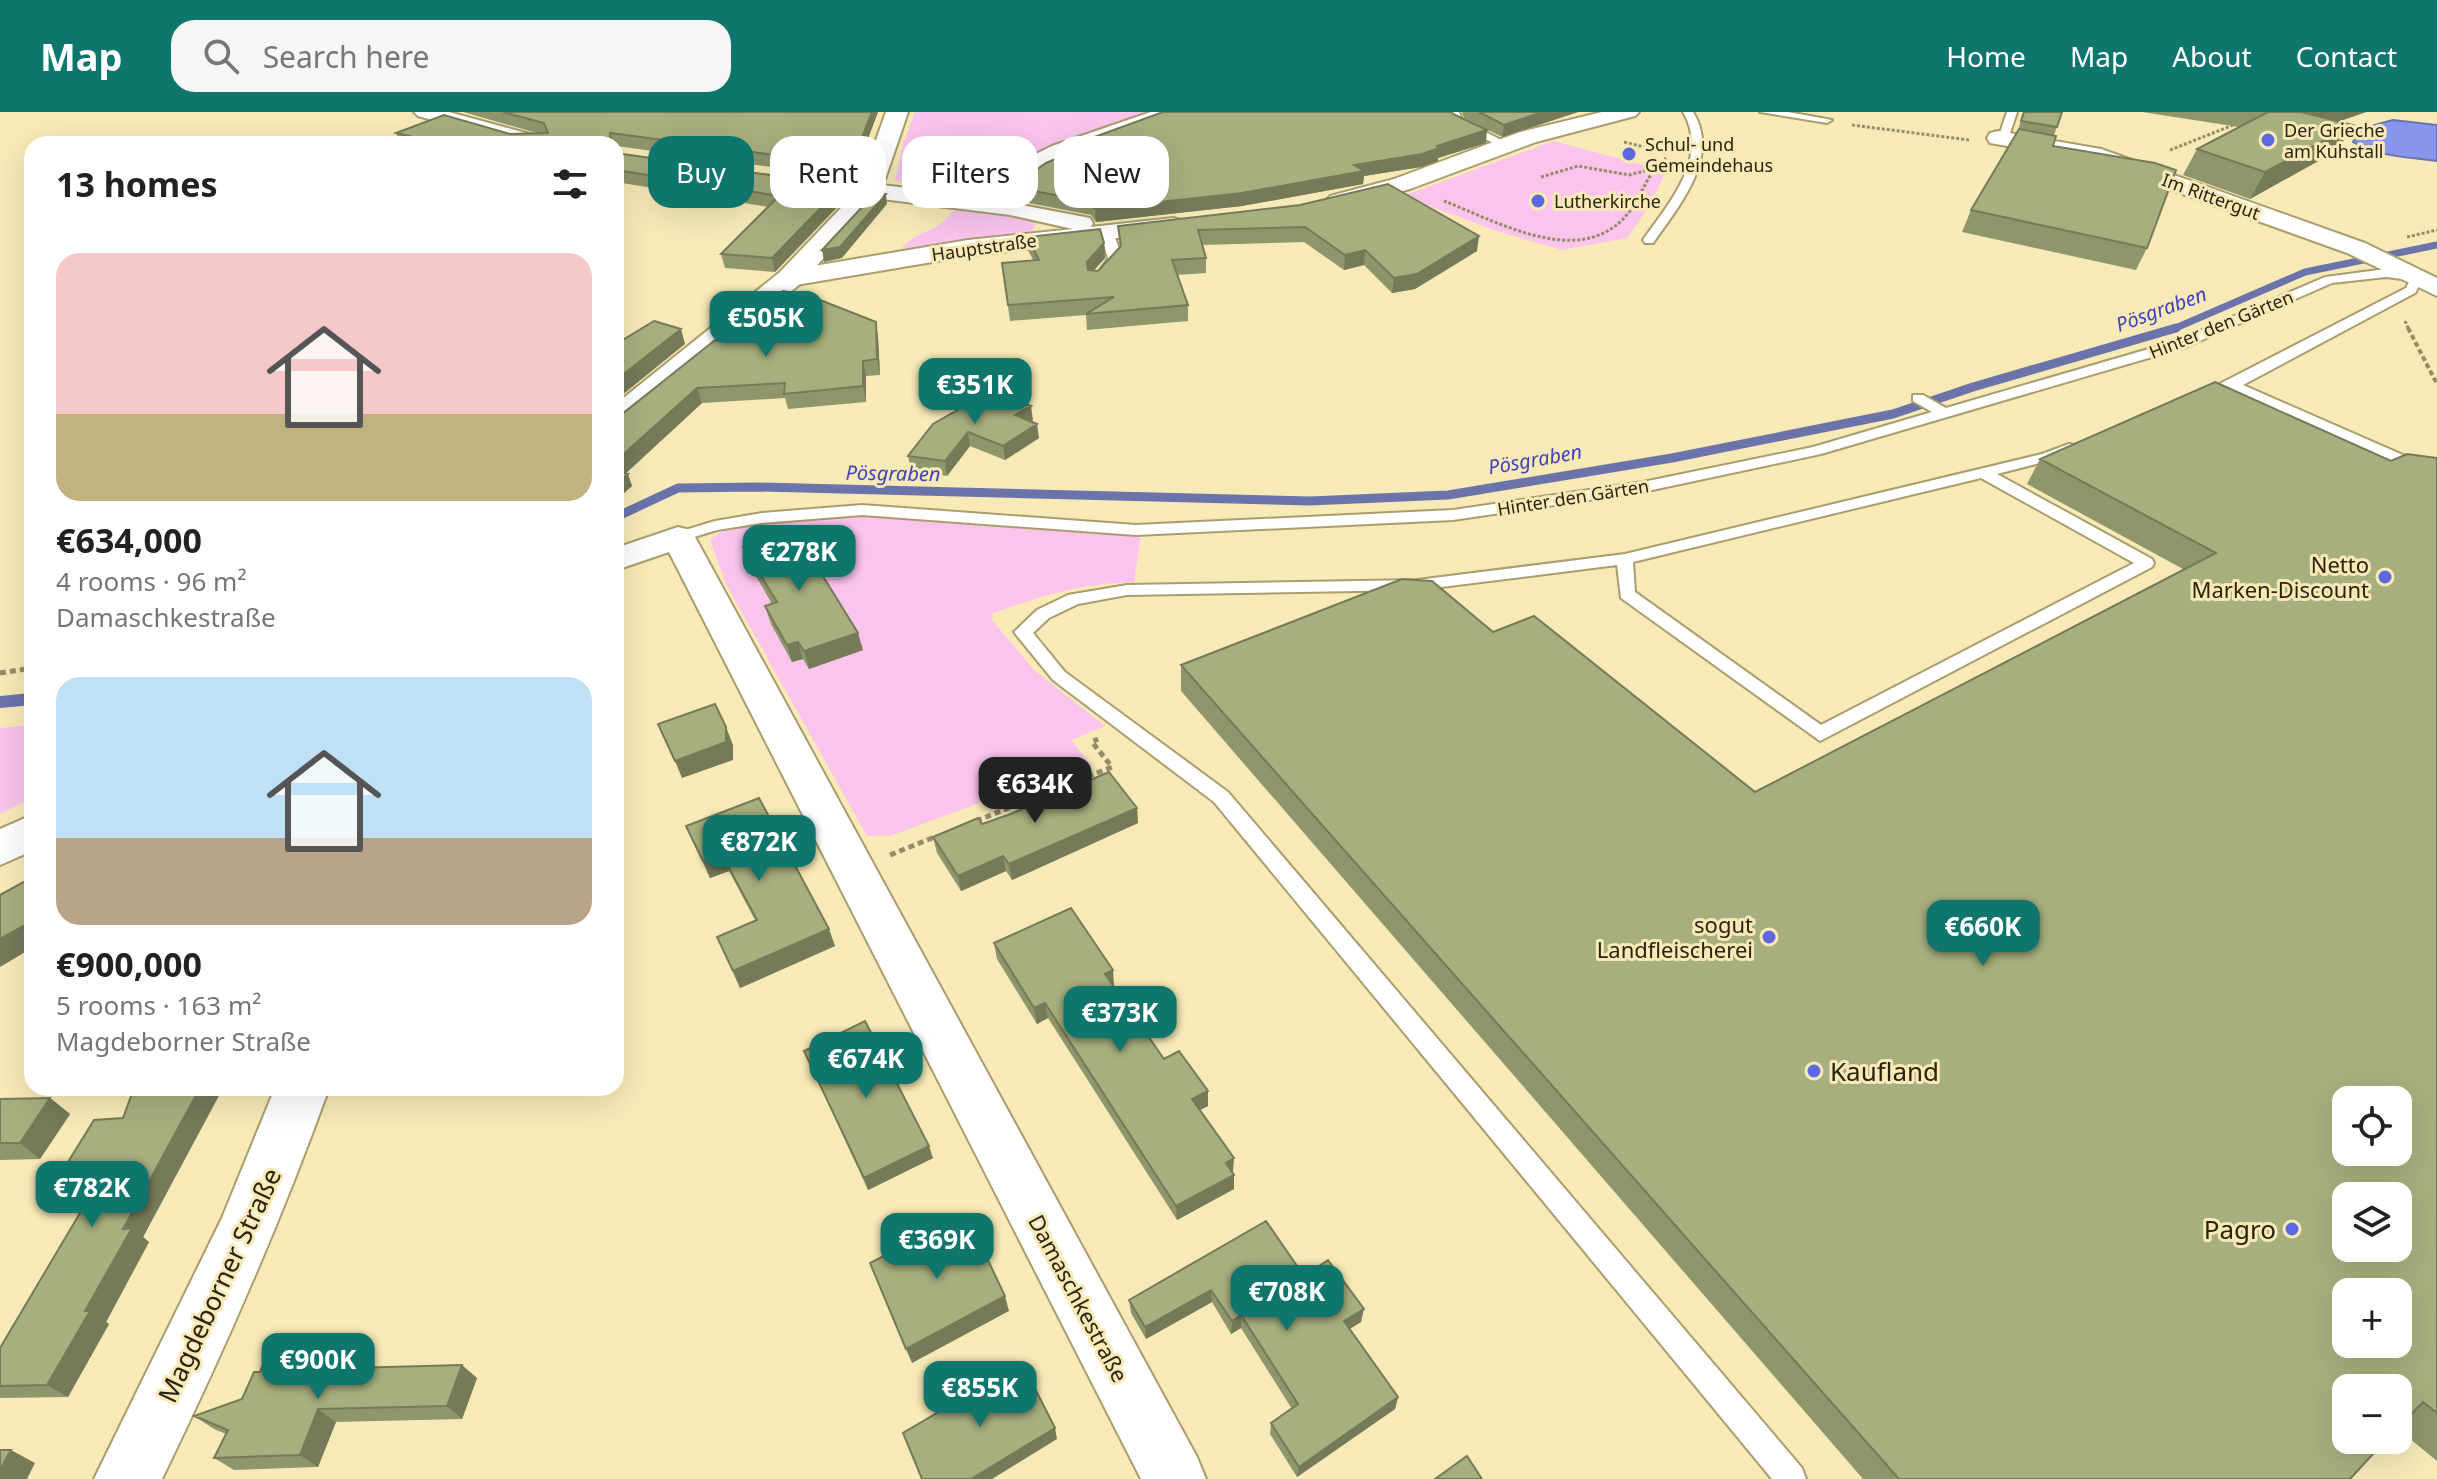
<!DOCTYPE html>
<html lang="en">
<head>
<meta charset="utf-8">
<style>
  :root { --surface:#fff; --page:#f6f6f6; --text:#222; --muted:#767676; --accent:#0f766e }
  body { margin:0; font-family:"Noto Sans",sans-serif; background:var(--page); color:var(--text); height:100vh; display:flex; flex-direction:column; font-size:30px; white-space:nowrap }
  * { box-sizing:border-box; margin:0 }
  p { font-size:26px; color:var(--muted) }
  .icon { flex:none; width:44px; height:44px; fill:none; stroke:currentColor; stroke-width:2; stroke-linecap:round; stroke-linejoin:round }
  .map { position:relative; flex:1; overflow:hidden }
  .drawer { position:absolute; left:24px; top:24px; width:600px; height:960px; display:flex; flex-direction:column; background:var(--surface); border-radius:24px; box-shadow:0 8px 32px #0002 }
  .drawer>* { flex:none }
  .banner { position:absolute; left:648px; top:24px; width:760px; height:72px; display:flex; gap:16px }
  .buttons { position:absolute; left:2332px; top:974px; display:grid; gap:16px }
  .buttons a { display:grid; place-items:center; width:80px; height:80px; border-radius:16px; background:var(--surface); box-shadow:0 8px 32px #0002; font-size:40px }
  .price { position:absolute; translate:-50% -68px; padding:0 18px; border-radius:16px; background:var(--accent); color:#fff; font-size:26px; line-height:52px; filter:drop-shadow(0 2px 4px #0008) }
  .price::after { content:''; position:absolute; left:50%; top:48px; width:24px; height:18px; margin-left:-12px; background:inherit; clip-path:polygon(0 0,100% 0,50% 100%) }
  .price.selected { background:#222; color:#fff }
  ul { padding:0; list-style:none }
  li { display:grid; align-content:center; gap:16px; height:424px; padding:0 32px }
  li span { display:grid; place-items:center; height:248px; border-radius:24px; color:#555 }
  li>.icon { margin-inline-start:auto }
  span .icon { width:144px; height:144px; fill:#fffc; stroke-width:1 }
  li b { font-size:34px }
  h2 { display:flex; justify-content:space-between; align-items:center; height:96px; padding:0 32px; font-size:34px }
  .chip { padding:0 28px; border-radius:24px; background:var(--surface); box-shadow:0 8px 32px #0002; font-size:28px; line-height:72px }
  .chip.selected { background:var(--accent); color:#fff }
  header { display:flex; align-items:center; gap:48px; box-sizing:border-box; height:112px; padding:0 40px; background:var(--accent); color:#fff }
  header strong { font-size:38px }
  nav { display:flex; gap:44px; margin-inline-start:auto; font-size:28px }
  .search { width:560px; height:72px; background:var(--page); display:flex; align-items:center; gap:20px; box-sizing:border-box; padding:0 28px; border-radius:24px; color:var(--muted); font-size:30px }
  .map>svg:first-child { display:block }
  .green { fill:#fac4ed }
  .water { fill:#8696ed; stroke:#6a74ab; stroke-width:2 }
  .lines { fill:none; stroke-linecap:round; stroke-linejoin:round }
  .stream-far2 { stroke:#6a74ab; stroke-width:7 }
  .stream-far1 { stroke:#6a74ab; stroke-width:9 }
  .stream { stroke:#6a74ab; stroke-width:12 }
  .lane-casing { stroke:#aa9d6d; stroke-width:4 }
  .street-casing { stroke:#aa9d6d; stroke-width:4 }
  .secondary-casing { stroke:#aa9d6d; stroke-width:4 }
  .path-far2 { stroke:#958b67; stroke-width:3; stroke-dasharray:3 2; stroke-linecap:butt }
  .path-far1 { stroke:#958b67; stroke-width:4; stroke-dasharray:5 3; stroke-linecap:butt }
  .path { stroke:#958b67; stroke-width:5; stroke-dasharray:6 4; stroke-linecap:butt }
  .lane { fill:#fff; fill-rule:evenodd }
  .street { fill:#fff; fill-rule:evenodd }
  .secondary { fill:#fff; fill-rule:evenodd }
  .wall { fill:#90966c }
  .shaded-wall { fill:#767a58 }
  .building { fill:#a8af7e; stroke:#767a58; stroke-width:2; fill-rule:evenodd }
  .poi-dot { fill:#5c68e0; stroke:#f8eab7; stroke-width:3 }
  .labels { text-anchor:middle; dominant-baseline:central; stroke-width:6; stroke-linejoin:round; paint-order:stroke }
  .far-poi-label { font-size:18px; fill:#292310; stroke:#f8eab7; text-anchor:start }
  .far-street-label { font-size:18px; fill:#292310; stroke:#f8eab7 }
  .far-water-label { font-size:20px; font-style:italic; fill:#3f41c0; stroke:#f8eab7 }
  .poi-label { font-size:22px; fill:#292310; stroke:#f8eab7; text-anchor:end }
  .street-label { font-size:22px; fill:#292310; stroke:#f8eab7 }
  .near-poi-label { font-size:26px; fill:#292310; stroke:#f8eab7; text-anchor:start }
  .near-street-label { font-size:26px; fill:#292310; stroke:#f8eab7 }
</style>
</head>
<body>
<header>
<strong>Map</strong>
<div class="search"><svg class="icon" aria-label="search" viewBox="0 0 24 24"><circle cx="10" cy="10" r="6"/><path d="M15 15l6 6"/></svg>Search here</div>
<nav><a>Home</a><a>Map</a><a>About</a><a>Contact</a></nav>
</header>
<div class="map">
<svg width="2437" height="1367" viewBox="0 0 2437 1367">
  <rect width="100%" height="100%" fill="#f8eab7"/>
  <path class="green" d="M915,0H1149L1053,36L968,74L946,78L895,69L903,32Z
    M1553,29L1666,59L1648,96L1627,126L1562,138L1497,119L1403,84Z
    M954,98L1038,107L1032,120L903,140V134C923,116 934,123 954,98Z
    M859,402L1141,423L1134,470C1077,472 1046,483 993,501L992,508L1034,558L1105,614L1071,628L1092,654L1021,683L1012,679L890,724H867L726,472L710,428C734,403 823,405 859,402Z
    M32,613V686L0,702V616Z"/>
  <path class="water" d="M2393,8L2437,13V49C2409,45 2378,45 2353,30C2360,14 2378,12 2393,8Z"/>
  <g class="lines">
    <path class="stream-far2" d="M2171,218L2305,160L2437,133"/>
    <path class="stream-far1" d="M616,405L678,376L758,375L1310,389L1448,383L1672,346L1893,302L1973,275L2176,216"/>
    <path class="stream" d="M0,590L32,587"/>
    <defs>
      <path id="lane" d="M1449,0H1459L1462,8L1511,33L1502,35L1453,12Z
        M1683,0H1693C1721,45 1679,94 1653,131H1645L1643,128C1669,91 1710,45 1683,0Z
        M1760,0H1788L1832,8L1827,11Z
        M2007,0H2017L2010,21L2014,26L2009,29L2000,21Z
        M1107,116L1113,120L1121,142L1113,159L1104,165L1098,161L1108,147L1101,120Z
        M2386,157L2418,161L2424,165L2415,181L2243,273L2437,358V369L2232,278L2203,288L2196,284L2406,176L2410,168L2386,165L2332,171L2186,235L1821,342L1643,380L1453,408L1136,423L862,403L762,411L717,418L678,430L670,425L672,422L715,409L762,401L862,393L1136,413L1453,398L1643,370L1813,335L1932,300L1913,289V283H1923L1946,296L2176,229L2325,165Z
        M2069,332L2074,333V339L2052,348L1997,362L2152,447L2154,451L2152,455L1820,629L1621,486L1617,453L1417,478L1127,483L1078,492L1049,506L1033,521L1065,560L1228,680L1802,1356L1806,1367H1772L1214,690L1053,568L1014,520L1037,498L1068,483L1127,473L1417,468L1625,442L2042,342ZM1981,366L2134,451L1821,613L1635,480L1633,450Z"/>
      <path id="street" d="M414,0H449L548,27L551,32H516L418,4Z
        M1151,0H1182L1178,4L1068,44L985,86L1090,106L1093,111L1091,115L1173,106L1182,108L1185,113L1182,118L968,144L790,174L781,172L777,166L781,160L790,158L968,128L1073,117L1010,103L786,75L778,73L774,68L778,63L786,61L955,82L1052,34Z
        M1602,0H1639L1635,4L1536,30L1410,77L1338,96L1330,94L1326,89L1330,84L1394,67L1520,20Z
        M1998,19L2101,37L2365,131L2437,166V184L2347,141L2088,48L1990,31L1987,26L1990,21Z
        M678,415L690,418L695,425L1197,1345L1206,1367H1141L669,440L616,458V436Z
        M32,703V739L0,753V717Z"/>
      <path id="secondary" d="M886,0H908L879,85L800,172L627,315L616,318V292L780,160L858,78Z
        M275,976H329C281,1110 224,1239 162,1367H94L222,1106Z"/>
    </defs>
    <use href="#lane" class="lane-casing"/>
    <use href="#street" class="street-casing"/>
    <use href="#secondary" class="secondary-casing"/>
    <path class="path-far2" d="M1852,13L1969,28
      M1624,30L1668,41
      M2170,38L2236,12
      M1541,65L1578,54L1629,63L1648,58
      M1444,89C1496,109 1577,156 1624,106C1642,87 1645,62 1666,46
      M2407,125L2437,118
      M2405,209L2409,218"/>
    <path class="path-far1" d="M2408,216L2437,272"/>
    <path class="path" d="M0,561L32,556
      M976,709L1112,655L1092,630L1098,627
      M890,743L937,724"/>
    <use href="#lane" class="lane"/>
    <use href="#street" class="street"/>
    <use href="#secondary" class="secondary"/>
  </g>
  <path class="wall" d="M463,0H878L853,66L616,34V32H401L396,21L540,22Z
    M1462,0H1578L1502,25L1464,6Z
    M2023,0H2062L2054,23L2053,34L2147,136L2136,158L1962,120L1971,98L2018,19Z
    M2142,0H2366L2340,9L2338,38L2250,87L2183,63L2197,37L2239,15Z
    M1453,2L1486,31L1438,46V49L1421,55L1364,64L1363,72L1242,94L1096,110L1091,103L1014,88L1013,75L1079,37L1078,31Z
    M616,40L844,88L775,160L725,156L721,142L768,95L616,70Z
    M1300,93L1477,139L1415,177L1392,181L1364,153L1344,158L1304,130L1202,133L1206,146V161L1177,163L1188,193V209L1087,218L1086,203L1010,209L1002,151L1033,148L1029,140L1027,125L1104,131L1105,146L1094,158L1098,159L1120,136L1118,114Z
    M876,210L878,225L880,263L866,264V290L788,297L785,286L702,291L626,361L632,374L616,388V304L622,302L718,229Z
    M1003,272L1005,283L1033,308L1030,309L1039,326L1005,348L970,334L947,364L911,358L908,344Z
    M2437,346V1349L2398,1317V1276L2350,1367H1863L1181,579V553L1493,520L1755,680L2183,457L2027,372L2040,347L2391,349Z
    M743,435L863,538L809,557L803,547L792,550L771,512L765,494L772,492L749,452Z
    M1137,696L1138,711L1012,768L1006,759L961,779L937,741L933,725L982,712Z
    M686,714L835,834L740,876L717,825L755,808L729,759L710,766Z
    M994,831L1114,874L1164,947L1208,994L1200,998L1233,1061L1234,1077L1177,1108L1048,906L1037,912L997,847Z
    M804,939L933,1046L868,1078Z
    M134,976H223L143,1125L149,1130L106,1210L109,1212L68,1285L0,1286V1236L87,1089L70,1090L52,1076L123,1006Z
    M50,986L70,1002L40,1047L0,1048V987Z
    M1304,1164L1361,1210L1350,1217L1398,1285L1395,1297L1297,1365L1270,1322L1271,1311L1292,1297L1241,1216L1231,1222L1212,1190L1146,1227L1131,1201L1129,1188Z
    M334,1257L477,1266L462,1307L336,1310L318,1355L234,1358L214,1346L226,1322L214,1317L194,1304Z"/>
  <path class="shaded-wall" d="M872,0H878L853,66L851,53Z
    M1543,0H1578L1502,25L1504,13Z
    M2318,0H2366L2297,24L2309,3Z
    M2353,13L2338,38L2250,87L2265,60Z
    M1487,18L1486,31L1438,46V49L1421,55L1364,64L1363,72L1242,94L1096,110L1095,97L1354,53L1437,34Z
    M842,74L844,88L775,160L772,146Z
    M886,82L887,92L842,146L824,150L822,138Z
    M1479,124L1477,139L1415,177L1392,181L1394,166Z
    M1104,131L1105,146L1088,165L1087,150Z
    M1365,138L1364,153L1344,158L1345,143Z
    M876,210L878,225L880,263L877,247Z
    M681,217L685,232L616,288V268Z
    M863,249L866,264V290L863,274Z
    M1003,272L1005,285L998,281Z
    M697,276L702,291L624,363L618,347Z
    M1031,294L1033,308L1017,317L1015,303Z
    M1037,312L1039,326L1005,348L1003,334Z
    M968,320L970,334L947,364L945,349Z
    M628,362L632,374L616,388V372Z
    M858,521L863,538L809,557L804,539Z
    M798,530L803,547L792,550L787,533Z
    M726,615L733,633V648L682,666L675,649Z
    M1137,696L1138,711L1012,768L1009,752Z
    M721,741L729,759L710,766L703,749Z
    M1003,744L1006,759L961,779L958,764Z
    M32,809V836L0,855V827Z
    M829,817L835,834L740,876L733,859Z
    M1113,858L1114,874L1107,877L1105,862Z
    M1045,891L1048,906L1037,912L1034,896Z
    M200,976H223L143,1125L149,1130L106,1210L109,1212L68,1285L47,1273L85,1199L123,1117Z
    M1208,979V994L1192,1002V987Z
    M50,986L70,1002L40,1047L20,1031Z
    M929,1034L933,1046L868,1078L864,1066Z
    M1234,1046L1233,1061L1226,1051Z
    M1234,1063V1077L1177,1108L1176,1094Z
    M1211,1178L1212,1190L1146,1227L1145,1215Z
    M1005,1184L1009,1199L912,1251L906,1237Z
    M1364,1197L1361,1210L1342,1221L1344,1209Z
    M1241,1203V1216L1231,1222L1232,1209Z
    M317,1243L335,1257H311Z
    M462,1253L477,1266L462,1307L447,1294Z
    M1398,1285L1395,1297L1297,1365L1299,1355Z
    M318,1297L336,1310L318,1355L300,1343Z
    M1055,1316L1057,1327L992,1367H971Z
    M11,1338L35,1351L27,1367H0V1358Z"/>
  <path class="building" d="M503,0H872L851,53L610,21L611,32H443L396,21L444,3L510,22L548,21L544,11Z
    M1163,0H1452L1453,2L1487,18L1437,34L1439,36L1422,42L1354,53L1364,59L1242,81L1095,97L1090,90L1013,75L1046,51L1087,34L1078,31Z
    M1479,0H1543L1504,13Z
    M2024,0H2062L2057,15L2021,9Z
    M2268,0H2301L2353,13L2265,60L2197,37Z
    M2301,0H2318L2311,2Z
    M2019,17L2056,24L2053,34L2155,51L2176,58L2147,136L1971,98Z
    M616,41L840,73L842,74L772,146L721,142L779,84L616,58Z
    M1388,72L1479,124L1417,162L1394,166L1365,138L1345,143L1305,115L1198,118L1206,146L1172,148L1188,193L1086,202L1114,185L1008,193L1002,151L1039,148L1027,125L1100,117L1104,131L1087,150L1088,158L1098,159L1121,134L1118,114L1300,93Z
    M875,81L886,82L840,135L822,138Z
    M783,179L810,184L876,210L877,247L863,249V274L784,282L785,271L697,276L618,347L616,346V304L622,302L715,228L718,229Z
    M654,209L681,217L616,268V232Z
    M2215,270L2391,349L2407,342L2437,346V1301L2423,1290L2398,1316V1276H2346V1328H2386L2350,1367H1899L1181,553L1402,467L1432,469L1493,520L1534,504L1755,680L2216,441L2040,347ZM2346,988H2398V1040H2346ZM2346,1084H2398V1136H2346ZM2346,1180H2398V1232H2346Z
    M1003,272L998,281L1031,294L1015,303L1037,312L1003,334L968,320L945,349L908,344L933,312Z
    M616,359L628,362L616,372Z
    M795,419L858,521L804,539L798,530L787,533L765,494L777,490L743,435Z
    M715,592L726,615V630L675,649L658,612Z
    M1109,660L1137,696L1009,752L1003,744L958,764L933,725L978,706L982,712L1008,703Z
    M759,686L829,817L733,859L717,825L757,808L721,741L703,749L686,714Z
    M29,767L32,771V809L0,827V783Z
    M1071,796L1113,858L1105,862L1164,947L1179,939L1208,979L1192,987L1234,1046L1226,1051L1234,1063L1176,1094L1045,891L1034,896L994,831Z
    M865,909L929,1034L864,1066L804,939Z
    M134,976H200L123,1117L132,1116L85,1199H90L47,1273L0,1274V1236L96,1074L52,1076L94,1008L123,1006Z
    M50,986L20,1031H0V987Z
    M966,1102L1005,1184L906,1237L870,1151Z
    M1266,1109L1304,1164L1328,1148L1364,1197L1344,1209L1398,1285L1299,1355L1271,1311L1298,1292L1241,1203L1232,1209L1211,1178L1145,1215L1129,1188Z
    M317,1243L311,1257L462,1253L447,1294L318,1297L300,1343L214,1346L228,1318L194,1304L242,1287L254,1260H260L266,1245Z
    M1022,1251L1055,1316L971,1367H922L903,1321Z
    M0,1338H11L0,1358Z
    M1467,1344L1482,1367H1435Z"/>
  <g class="poi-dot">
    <circle cx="2268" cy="28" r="8"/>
    <circle cx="1629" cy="42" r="8"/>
    <circle cx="1538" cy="89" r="8"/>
    <circle cx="2385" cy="465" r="8"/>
    <circle cx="1769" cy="825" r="8"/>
    <circle cx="1814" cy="959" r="8"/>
    <circle cx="2292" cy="1117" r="8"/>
  </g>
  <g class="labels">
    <g class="far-poi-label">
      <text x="2284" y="18">Der Grieche<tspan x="2284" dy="21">am Kuhstall</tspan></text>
      <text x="1645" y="32">Schul- und<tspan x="1645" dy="21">Gemeindehaus</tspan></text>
      <text x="1554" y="89">Lutherkirche</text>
    </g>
    <g class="far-street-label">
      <text transform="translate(2211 84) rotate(20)">Im Rittergut</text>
      <text transform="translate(984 135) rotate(-8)">Hauptstraße</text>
      <text transform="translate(2221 212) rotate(-22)">Hinter den Gärten</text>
      <text transform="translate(1573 385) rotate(-9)">Hinter den Gärten</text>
    </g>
    <g class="far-water-label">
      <text transform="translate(2161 197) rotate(-20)">Pösgraben</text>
      <text transform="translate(1535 347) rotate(-10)">Pösgraben</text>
      <text transform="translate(893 361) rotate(1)">Pösgraben</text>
    </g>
    <g class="poi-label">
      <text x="2369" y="452">Netto<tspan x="2369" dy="25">Marken-Discount</tspan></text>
      <text x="1753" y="812">sogut<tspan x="1753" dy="25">Landfleischerei</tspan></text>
    </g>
    <g class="street-label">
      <text transform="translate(1079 1186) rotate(62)">Damaschkestraße</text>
    </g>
    <g class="near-poi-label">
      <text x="1830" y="959">Kaufland</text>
      <text x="2276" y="1117" text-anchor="end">Pagro</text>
    </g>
    <g class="near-street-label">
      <text transform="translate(219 1173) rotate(-65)">Magdeborner Straße</text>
    </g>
  </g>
</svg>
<div class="buttons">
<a><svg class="icon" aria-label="locate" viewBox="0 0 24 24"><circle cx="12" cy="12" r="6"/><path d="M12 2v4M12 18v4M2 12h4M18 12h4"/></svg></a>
<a><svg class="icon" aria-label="layers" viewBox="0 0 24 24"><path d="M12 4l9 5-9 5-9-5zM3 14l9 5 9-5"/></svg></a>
<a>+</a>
<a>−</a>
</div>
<b class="price" style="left:766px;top:247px">€505K</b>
<b class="price" style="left:975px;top:314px">€351K</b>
<b class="price" style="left:799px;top:481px">€278K</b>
<b class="price selected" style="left:1035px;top:713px">€634K</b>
<b class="price" style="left:759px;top:771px">€872K</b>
<b class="price" style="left:1983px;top:856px">€660K</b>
<b class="price" style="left:1120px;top:942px">€373K</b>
<b class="price" style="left:866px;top:988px">€674K</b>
<b class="price" style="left:92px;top:1117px">€782K</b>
<b class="price" style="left:937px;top:1169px">€369K</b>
<b class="price" style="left:1287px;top:1221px">€708K</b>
<b class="price" style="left:318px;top:1289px">€900K</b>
<b class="price" style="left:980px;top:1317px">€855K</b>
<div class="banner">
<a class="chip selected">Buy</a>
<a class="chip">Rent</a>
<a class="chip">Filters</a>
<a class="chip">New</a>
</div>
<section class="drawer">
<h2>13 homes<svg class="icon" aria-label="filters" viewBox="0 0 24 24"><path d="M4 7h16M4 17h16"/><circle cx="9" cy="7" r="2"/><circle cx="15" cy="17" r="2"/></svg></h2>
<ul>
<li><span style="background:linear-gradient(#f6c9c9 65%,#c2b280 0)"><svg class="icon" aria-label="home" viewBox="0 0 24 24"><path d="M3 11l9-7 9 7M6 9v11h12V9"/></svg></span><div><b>€634,000</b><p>4 rooms · 96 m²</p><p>Damaschkestraße</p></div></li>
<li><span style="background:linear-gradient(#bfe0f5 65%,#b9a48a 0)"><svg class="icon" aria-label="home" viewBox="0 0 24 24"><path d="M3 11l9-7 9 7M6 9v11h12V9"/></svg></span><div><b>€900,000</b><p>5 rooms · 163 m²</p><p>Magdeborner Straße</p></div></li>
</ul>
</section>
</div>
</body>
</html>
